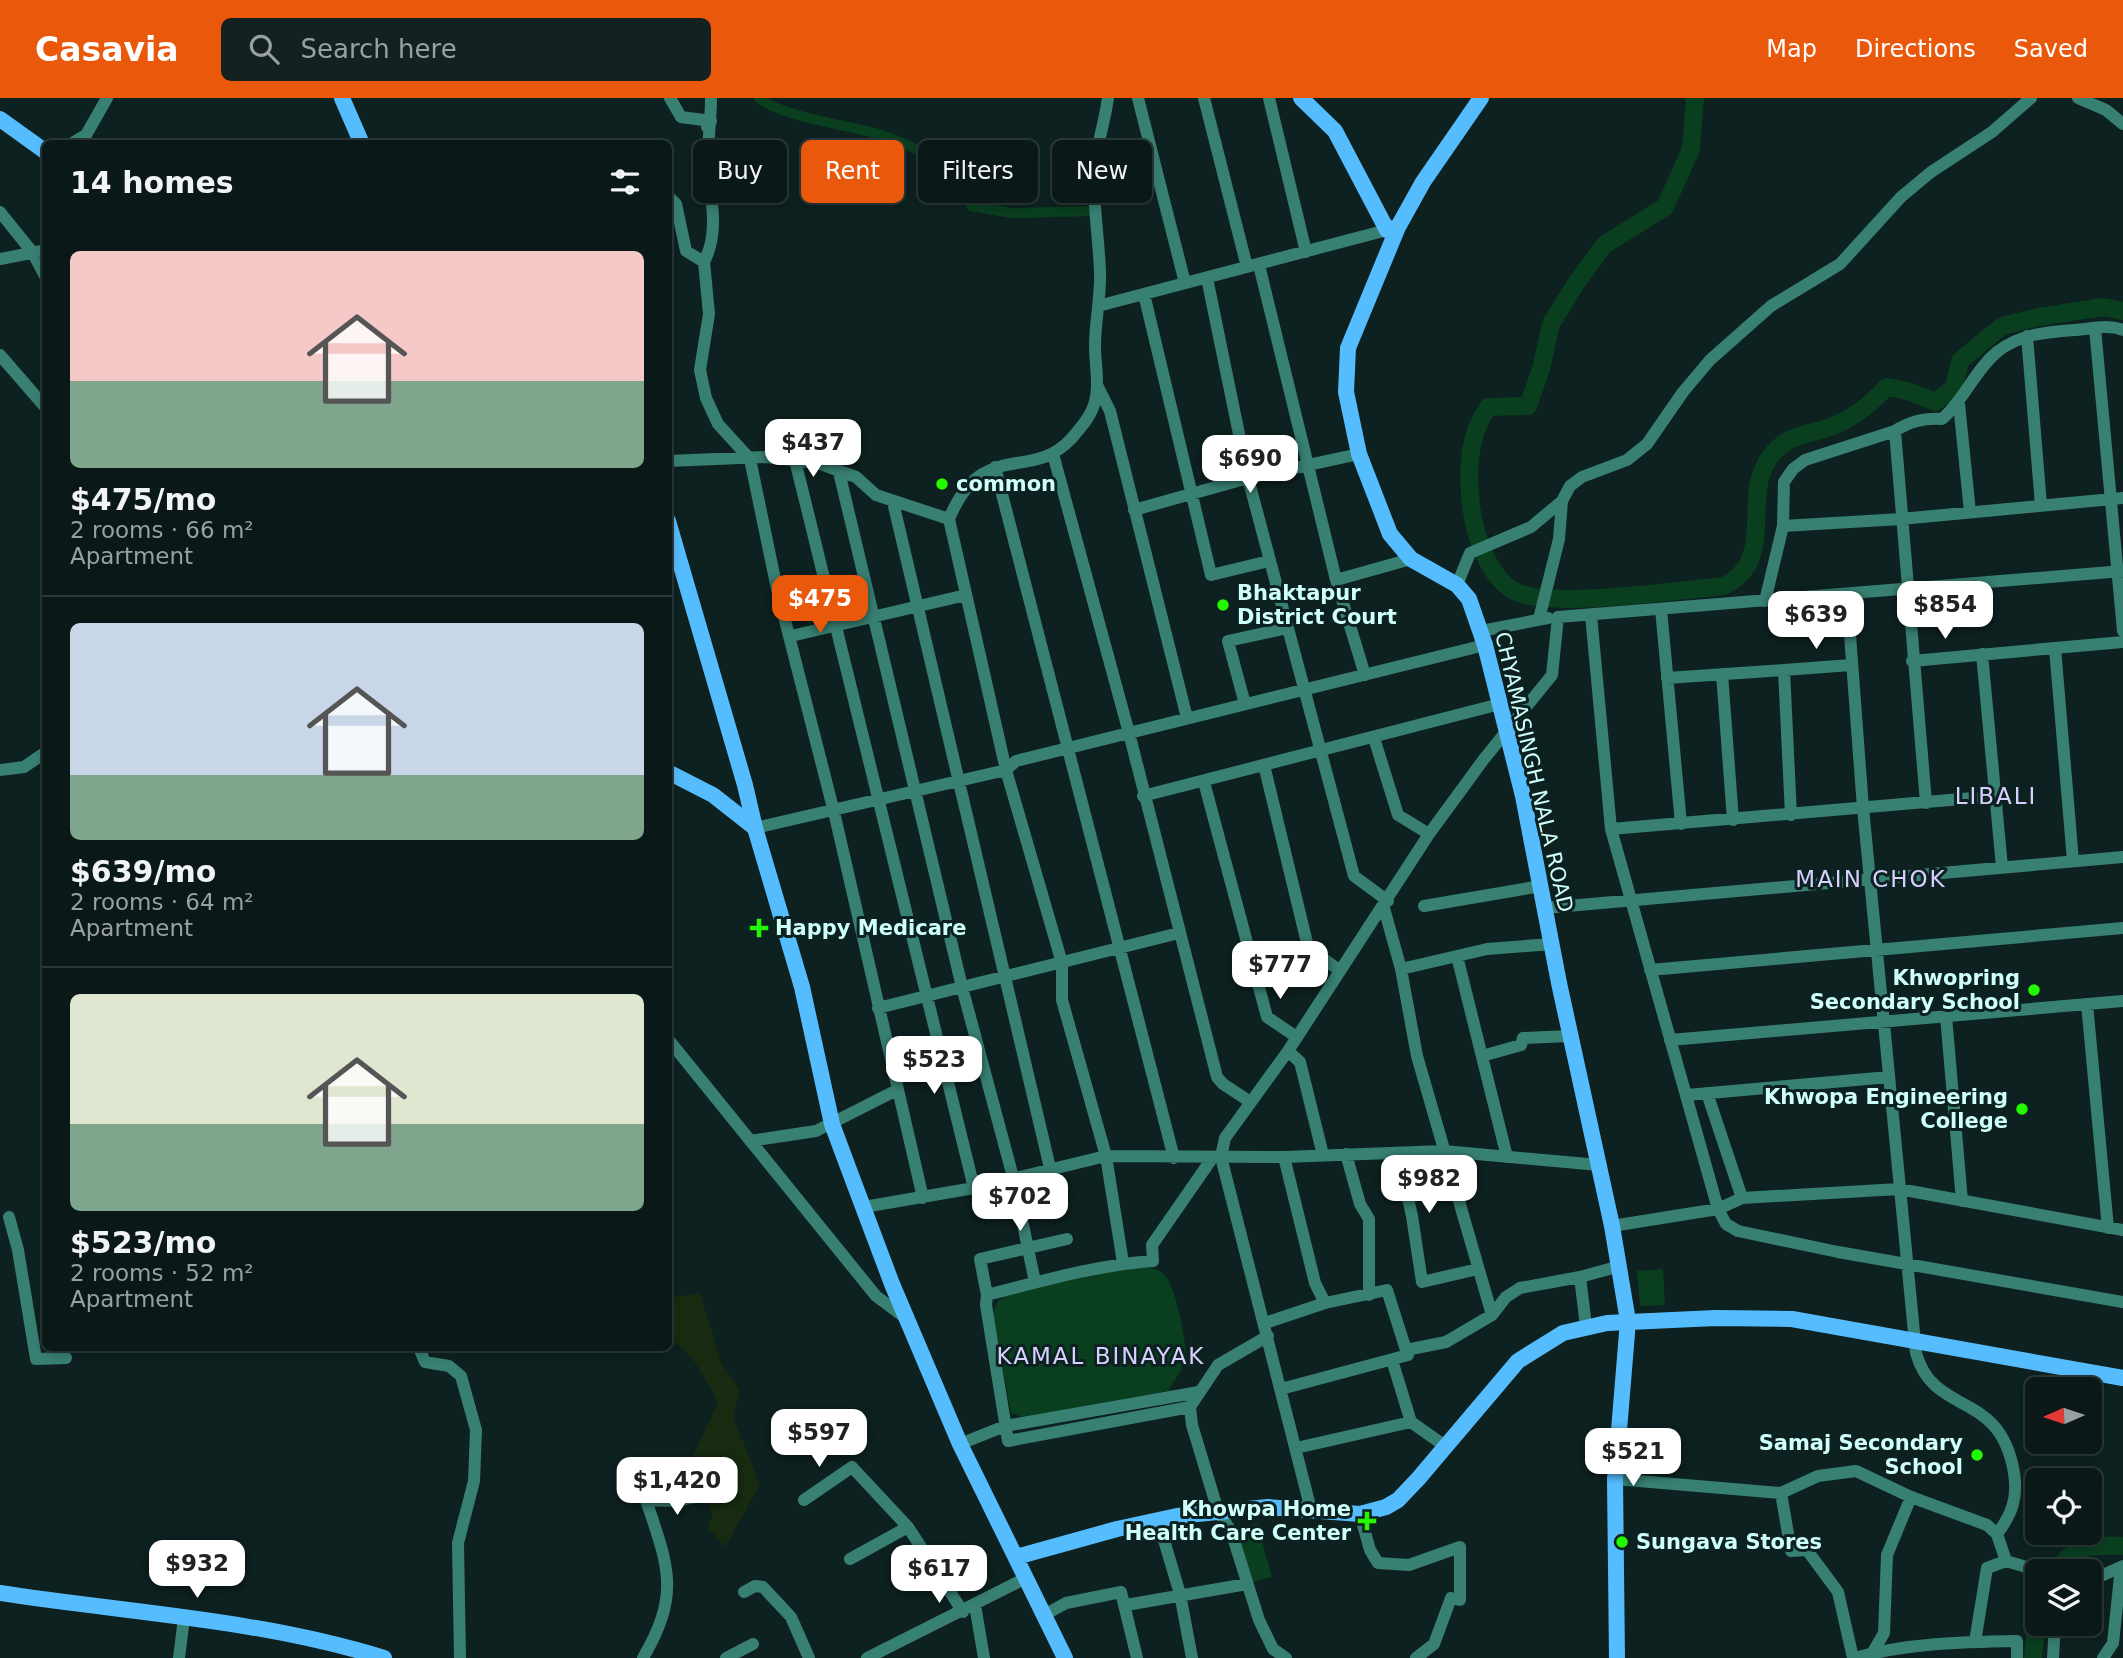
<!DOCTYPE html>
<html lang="en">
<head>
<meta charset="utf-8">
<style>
  :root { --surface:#0a1918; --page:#132221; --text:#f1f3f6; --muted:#99a0a2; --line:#2a3837; --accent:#ea580c }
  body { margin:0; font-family:"DejaVu Sans",sans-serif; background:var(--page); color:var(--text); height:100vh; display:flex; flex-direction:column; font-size:26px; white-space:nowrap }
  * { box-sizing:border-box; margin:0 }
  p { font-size:23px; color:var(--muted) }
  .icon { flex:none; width:38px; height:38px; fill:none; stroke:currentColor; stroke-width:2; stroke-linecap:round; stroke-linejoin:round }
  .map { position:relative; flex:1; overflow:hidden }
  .sheet { position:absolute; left:42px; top:42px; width:630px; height:1211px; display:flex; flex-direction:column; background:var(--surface); border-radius:10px; box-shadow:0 4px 10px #0003,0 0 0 2px var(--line) }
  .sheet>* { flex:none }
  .banner { position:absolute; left:693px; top:42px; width:665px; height:63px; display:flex; gap:14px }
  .needle { width:46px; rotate:267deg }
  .controls { position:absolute; left:2025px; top:1279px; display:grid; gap:14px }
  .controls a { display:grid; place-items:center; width:77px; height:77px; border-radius:10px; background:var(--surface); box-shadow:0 4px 10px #0003,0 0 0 2px var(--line); font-size:35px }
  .price { position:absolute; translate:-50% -60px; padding:0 16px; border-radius:14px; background:#fff; color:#222; font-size:23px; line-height:46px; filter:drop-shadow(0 2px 4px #0008) }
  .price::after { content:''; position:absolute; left:50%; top:42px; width:21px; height:16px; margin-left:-10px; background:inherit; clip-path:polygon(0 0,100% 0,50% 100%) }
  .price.on { background:var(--accent); color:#fff }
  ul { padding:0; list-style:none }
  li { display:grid; align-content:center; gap:14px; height:371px; padding:0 28px }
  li+li { border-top:2px solid var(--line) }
  li span { display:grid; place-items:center; height:217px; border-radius:10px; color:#555 }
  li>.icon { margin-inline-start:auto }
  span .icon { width:126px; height:126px; fill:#fffc; stroke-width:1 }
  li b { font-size:30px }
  h2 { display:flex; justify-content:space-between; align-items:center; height:84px; padding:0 28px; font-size:30px }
  .tag { padding:0 24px; border-radius:10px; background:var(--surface); box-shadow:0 4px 10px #0003,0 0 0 2px var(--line); font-size:24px; line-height:63px }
  .tag.on { background:var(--accent); color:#fff }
  header { display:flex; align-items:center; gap:42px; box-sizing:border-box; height:98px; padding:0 35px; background:var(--accent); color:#fff }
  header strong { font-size:33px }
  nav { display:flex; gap:38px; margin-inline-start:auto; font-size:24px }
  .search { width:490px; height:63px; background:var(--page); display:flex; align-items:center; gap:18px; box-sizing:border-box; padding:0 24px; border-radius:10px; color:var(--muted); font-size:26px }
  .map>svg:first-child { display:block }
  .green { fill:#182b10 }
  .water { fill:#093e1f }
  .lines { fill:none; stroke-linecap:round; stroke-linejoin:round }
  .canal { stroke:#093e1f; stroke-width:10 }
  .river { stroke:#093e1f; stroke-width:18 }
  .minor { stroke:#388072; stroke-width:12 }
  .major { stroke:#55bcfe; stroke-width:16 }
  .poi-dot { fill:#23f801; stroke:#0d2120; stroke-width:2.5 }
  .labels { text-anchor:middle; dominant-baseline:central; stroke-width:6; stroke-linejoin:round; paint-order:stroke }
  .poi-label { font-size:21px; font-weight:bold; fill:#cefff9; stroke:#0d2120; text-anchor:start }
  .street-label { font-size:21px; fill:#cefff9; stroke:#0d2120 }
  .neighbourhood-label { font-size:23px; letter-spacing:2px; fill:#d6d0ff; stroke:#0d2120 }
</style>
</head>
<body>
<header>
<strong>Casavia</strong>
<div class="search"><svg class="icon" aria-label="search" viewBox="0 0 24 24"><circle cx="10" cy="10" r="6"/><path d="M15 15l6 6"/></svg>Search here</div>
<nav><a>Map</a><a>Directions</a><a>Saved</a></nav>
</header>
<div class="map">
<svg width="2123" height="1560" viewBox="0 0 2123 1560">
  <rect width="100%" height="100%" fill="#0d2120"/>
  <path class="green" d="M700,1195L721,1264L740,1292L733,1319L760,1386L725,1449L708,1430L712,1417L693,1358L718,1305C710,1287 688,1246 669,1242V1200Z"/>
  <path class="water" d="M1123,1169C1136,1169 1150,1167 1161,1174C1177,1184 1185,1243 1187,1262L1168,1293L1023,1319L1011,1315L993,1215L998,1203L1011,1196Z
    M1663,1171L1665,1207L1640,1208L1637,1173Z
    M1257,1425L1272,1479L1250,1485L1233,1432Z"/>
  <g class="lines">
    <path class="canal" d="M759,0C784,20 850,27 882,37C913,47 945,67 975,81L971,108L1011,115L1096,113"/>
    <path class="river" d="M1695,0L1691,51L1665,109L1604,147L1577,184L1551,226L1541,271L1528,308L1488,309C1468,338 1467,372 1471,407C1474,435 1488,480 1516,494C1551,511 1679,492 1724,488C1778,461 1740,400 1770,359C1788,335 1805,338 1830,329C1853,321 1870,306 1887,289L1908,293L1935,304L1954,290L1960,263L2002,228L2039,219L2103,209L2123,213
      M2055,1474C2077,1445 2090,1447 2123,1448
      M2033,1560L2037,1522"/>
    <path class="minor" d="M670,0L681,19L711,23L707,29
      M1108,0C1104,29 1094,54 1094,83C1094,113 1099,144 1100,174C1101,198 1095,223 1095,248C1095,270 1102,295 1090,316C1086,324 1077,334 1071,341C1030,385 983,339 949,421L1006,672L1062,865V902L1106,1058L1123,1165
      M1138,0L1185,185
      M1204,0L1247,169
      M1269,0L1306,154
      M2078,0L2106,12L2123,26
      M71,46L86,37L107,0
      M668,98L676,106L686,153L704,164L709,216L700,272L706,300L718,326L750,361L777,491L834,714L923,1100
      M0,114L33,155L46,180
      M0,161L46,152
      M704,164C721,131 709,96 708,61C708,41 711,20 711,0
      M1259,167L1336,482L1365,577
      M1207,180L1248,380L1354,778L1388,803
      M1144,196L1211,477L1269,463
      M1098,208L1387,132
      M2095,230L2123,533
      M2027,238L2041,407
      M0,257L46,310
      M1098,289L1110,313L1187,620
      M1959,306L1970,414
      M1895,333L1926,705
      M1053,356L1129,635L1217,979L1223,986L1249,1003
      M795,362L974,1090
      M668,363L765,359L818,365L856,379L876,397L949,421
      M995,369L1174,1060
      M839,374L962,889L1013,1079L1035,1184
      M893,404L1050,1070
      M1134,412L1248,380L1359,356
      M1783,428L1901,421L2123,400
      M1336,482L1411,461
      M1457,487L1470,455L1531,429L1562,403L1570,388L1582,379L1627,362L1647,346L1683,294L1710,262L1771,208L1840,166L1901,99L1931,74L1992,34L2031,0
      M1847,497L1863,710L1916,1255C1934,1320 2000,1290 2014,1375C2018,1400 2012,1416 1997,1436
      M1765,503L1783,428L1784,384L1793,371L1805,362L1895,333C1910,323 1924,320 1942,321C1964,302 1975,272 1997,254C2019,236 2047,234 2075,232C2090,231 2108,226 2123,232
      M1661,511L1681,726
      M1591,517L1611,731L1718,1111L1726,1126L1738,1133L1838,1154L2123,1204
      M1539,521L1559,441L1562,403
      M1481,533L1548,520
      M791,538L966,497
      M2055,550L2123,544
      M1982,556L2002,769
      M1912,563L2055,550L2073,763
      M1784,572L1851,567
      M1722,576L1733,722
      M1667,580L1784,572L1791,717
      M1245,606L1228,543L1287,530
      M1374,640L1398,717L1429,736
      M1264,667L1308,849L1340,873
      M0,672L24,669L46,654
      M1204,684L1267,919L1295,938
      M1143,698L1500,606
      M755,730L1006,672L1016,663L1485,547
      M1611,731L1996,698
      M1424,808L1541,788
      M1384,810L1401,871L1417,958L1492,1217
      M1545,810L2123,759
      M1457,858L1487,851L1551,846
      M1401,871L1457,858L1507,1059
      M1650,872L2123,830
      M2087,906L2108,1130
      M878,910L1179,835
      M1946,918L1962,1103
      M668,941L876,1198L907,1221
      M1670,942L2123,903
      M1288,953L1300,964L1323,1057
      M1482,958L1521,947L1523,940L1570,938
      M1707,995L1742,1100L1899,1091L2123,1132
      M1687,997L1889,979
      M750,1043L816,1033L897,992
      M1346,1056L1360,1106L1369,1121V1197
      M1398,1057L1412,1118L1422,1184L1478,1171
      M1284,1059L1315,1185L1325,1205
      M864,1109L974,1090L1106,1058L1284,1059L1444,1053L1599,1067
      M9,1119L18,1152L36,1261L66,1260
      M1612,1128L1718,1111L1742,1100
      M987,1197L980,1161L1067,1141
      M1265,1225L1325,1205L1387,1192L1406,1252
      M1586,1228L1580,1179L1620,1168
      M1268,1238L1218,1267L1190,1309L1192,1327L1218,1413L1231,1433L1259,1522L1273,1551L1286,1560
      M419,1250L425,1264L449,1268L461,1278L476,1332L474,1383L458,1445L460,1560
      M1392,1262L1411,1324L1445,1348
      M1281,1291L1408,1257L1406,1252L1446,1244L1492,1217L1506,1199L1520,1190L1580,1179
      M1190,1309L1008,1343L986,1207L987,1197C1042,1183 1097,1167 1153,1163L1152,1147L1213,1059
      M960,1346L1005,1328L1199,1294
      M1296,1350L1411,1324
      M1615,1381L1781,1395L1818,1378L1856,1373L1911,1399L1987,1427L1997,1436L2006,1463L2043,1474
      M1781,1395L1791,1453L1807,1452L1838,1494L1853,1560
      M804,1402L852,1369L908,1429L963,1514
      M1311,1412L1221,1059L1225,1040L1288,953L1429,736L1484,661L1552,577L1558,519L2123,473
      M1360,1416L1370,1452L1378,1465L1409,1467L1460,1449V1502L1451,1500L1434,1546L1416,1560
      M1158,1422L1180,1496L1192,1560
      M850,1461L908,1429
      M2090,1483L2123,1468
      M744,1494L755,1488L763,1489L791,1519L809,1560
      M975,1507L984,1560
      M1126,1507L1247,1486
      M1044,1517L1066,1505L1121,1494L1137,1560
      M1975,1544L1987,1470L2006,1463
      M1873,1554L1884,1535L1887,1457L1911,1399
      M179,1560L184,1520
      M643,1560C681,1495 668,1468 646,1402L674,1403L700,1398
      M726,1560L753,1546
      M867,1560L1026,1480
      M1855,1560C1907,1545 1963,1544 2017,1543V1560
      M2053,1560L2055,1526
      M2103,1560L2113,1545L2121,1469"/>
    <path class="major" d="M342,0L362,46
      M1301,0L1335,33L1387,132L1398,129
      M1481,0L1423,84L1398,129L1348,250L1346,294L1359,356L1390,436L1411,461L1457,487L1469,501L1485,547L1523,698L1559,885L1612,1128L1628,1223L1615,1381L1617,1560
      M0,21L46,54
      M668,423L745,687L755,730
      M668,674L713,697L755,730L802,889L832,1026L848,1069L892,1186L960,1346L1065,1560
      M1016,1459L1117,1431L1177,1418L1268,1409L1360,1416L1386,1409L1398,1402L1418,1381L1518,1263L1563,1235L1607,1225L1716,1220L1792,1221L2123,1280
      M0,1495C129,1515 258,1521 384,1560"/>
  </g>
  <g class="poi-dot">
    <circle cx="942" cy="386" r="7"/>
    <circle cx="1223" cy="507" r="7"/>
    <path d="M755.5 819.5h7v7h7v7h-7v7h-7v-7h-7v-7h7z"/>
    <circle cx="2034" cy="892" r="7"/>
    <circle cx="2022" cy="1011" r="7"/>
    <circle cx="1977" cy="1357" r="7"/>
    <path d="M1363.5 1412.5h7v7h7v7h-7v7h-7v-7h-7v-7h7z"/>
    <circle cx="1622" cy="1444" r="7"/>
  </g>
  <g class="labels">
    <g class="poi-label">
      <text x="956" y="386">common</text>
      <text x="1237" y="495">Bhaktapur<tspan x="1237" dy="24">District Court</tspan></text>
      <text x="775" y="830">Happy Medicare</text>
      <text x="2020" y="880" text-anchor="end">Khwopring<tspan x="2020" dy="24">Secondary School</tspan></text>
      <text x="2008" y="999" text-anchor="end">Khwopa Engineering<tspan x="2008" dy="24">College</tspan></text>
      <text x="1963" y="1345" text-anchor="end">Samaj Secondary<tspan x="1963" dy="24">School</tspan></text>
      <text x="1351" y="1411" text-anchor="end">Khowpa Home<tspan x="1351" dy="24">Health Care Center</tspan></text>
      <text x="1636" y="1444">Sungava Stores</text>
    </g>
    <g class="street-label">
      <text transform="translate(1534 674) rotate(77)">CHYAMASINGH NALA ROAD</text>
    </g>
    <g class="neighbourhood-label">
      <text x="1996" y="698">LIBALI</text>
      <text x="1871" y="781">MAIN CHOK</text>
      <text x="1101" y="1258">KAMAL BINAYAK</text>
    </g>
  </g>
</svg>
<div class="controls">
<a><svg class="needle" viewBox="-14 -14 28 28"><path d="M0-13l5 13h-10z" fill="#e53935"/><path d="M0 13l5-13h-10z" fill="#99a0a2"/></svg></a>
<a><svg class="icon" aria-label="locate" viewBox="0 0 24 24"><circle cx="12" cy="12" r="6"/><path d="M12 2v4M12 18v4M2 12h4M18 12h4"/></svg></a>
<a><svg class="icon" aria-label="layers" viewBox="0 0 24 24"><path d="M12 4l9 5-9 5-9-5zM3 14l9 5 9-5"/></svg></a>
</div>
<b class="price" style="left:813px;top:381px">$437</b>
<b class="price" style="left:1250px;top:397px">$690</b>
<b class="price on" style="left:820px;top:537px">$475</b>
<b class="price" style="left:1945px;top:543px">$854</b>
<b class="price" style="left:1816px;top:553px">$639</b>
<b class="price" style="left:1280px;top:903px">$777</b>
<b class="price" style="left:934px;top:998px">$523</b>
<b class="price" style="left:1429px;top:1117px">$982</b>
<b class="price" style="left:1020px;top:1135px">$702</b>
<b class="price" style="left:819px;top:1371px">$597</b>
<b class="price" style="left:1633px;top:1390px">$521</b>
<b class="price" style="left:677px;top:1419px">$1,420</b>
<b class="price" style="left:197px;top:1502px">$932</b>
<b class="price" style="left:939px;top:1507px">$617</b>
<div class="banner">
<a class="tag">Buy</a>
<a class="tag on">Rent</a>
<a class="tag">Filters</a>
<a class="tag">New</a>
</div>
<section class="sheet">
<h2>14 homes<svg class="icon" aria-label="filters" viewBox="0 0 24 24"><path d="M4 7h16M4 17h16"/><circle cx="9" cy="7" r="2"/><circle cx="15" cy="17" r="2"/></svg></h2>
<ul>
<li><span style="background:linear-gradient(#f6c9c9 60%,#7fa58c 0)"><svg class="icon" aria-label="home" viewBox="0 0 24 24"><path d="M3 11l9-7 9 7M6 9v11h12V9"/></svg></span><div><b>$475/mo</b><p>2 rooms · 66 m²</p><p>Apartment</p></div></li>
<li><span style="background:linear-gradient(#c9d6e8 70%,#7fa58c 0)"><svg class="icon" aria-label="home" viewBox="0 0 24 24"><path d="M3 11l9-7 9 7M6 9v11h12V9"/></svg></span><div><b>$639/mo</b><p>2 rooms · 64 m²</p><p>Apartment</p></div></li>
<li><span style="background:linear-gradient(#dfe7d0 60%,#7fa58c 0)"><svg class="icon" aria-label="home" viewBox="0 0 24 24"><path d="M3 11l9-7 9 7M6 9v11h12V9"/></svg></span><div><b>$523/mo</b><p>2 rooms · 52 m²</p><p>Apartment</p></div></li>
</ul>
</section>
</div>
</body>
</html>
